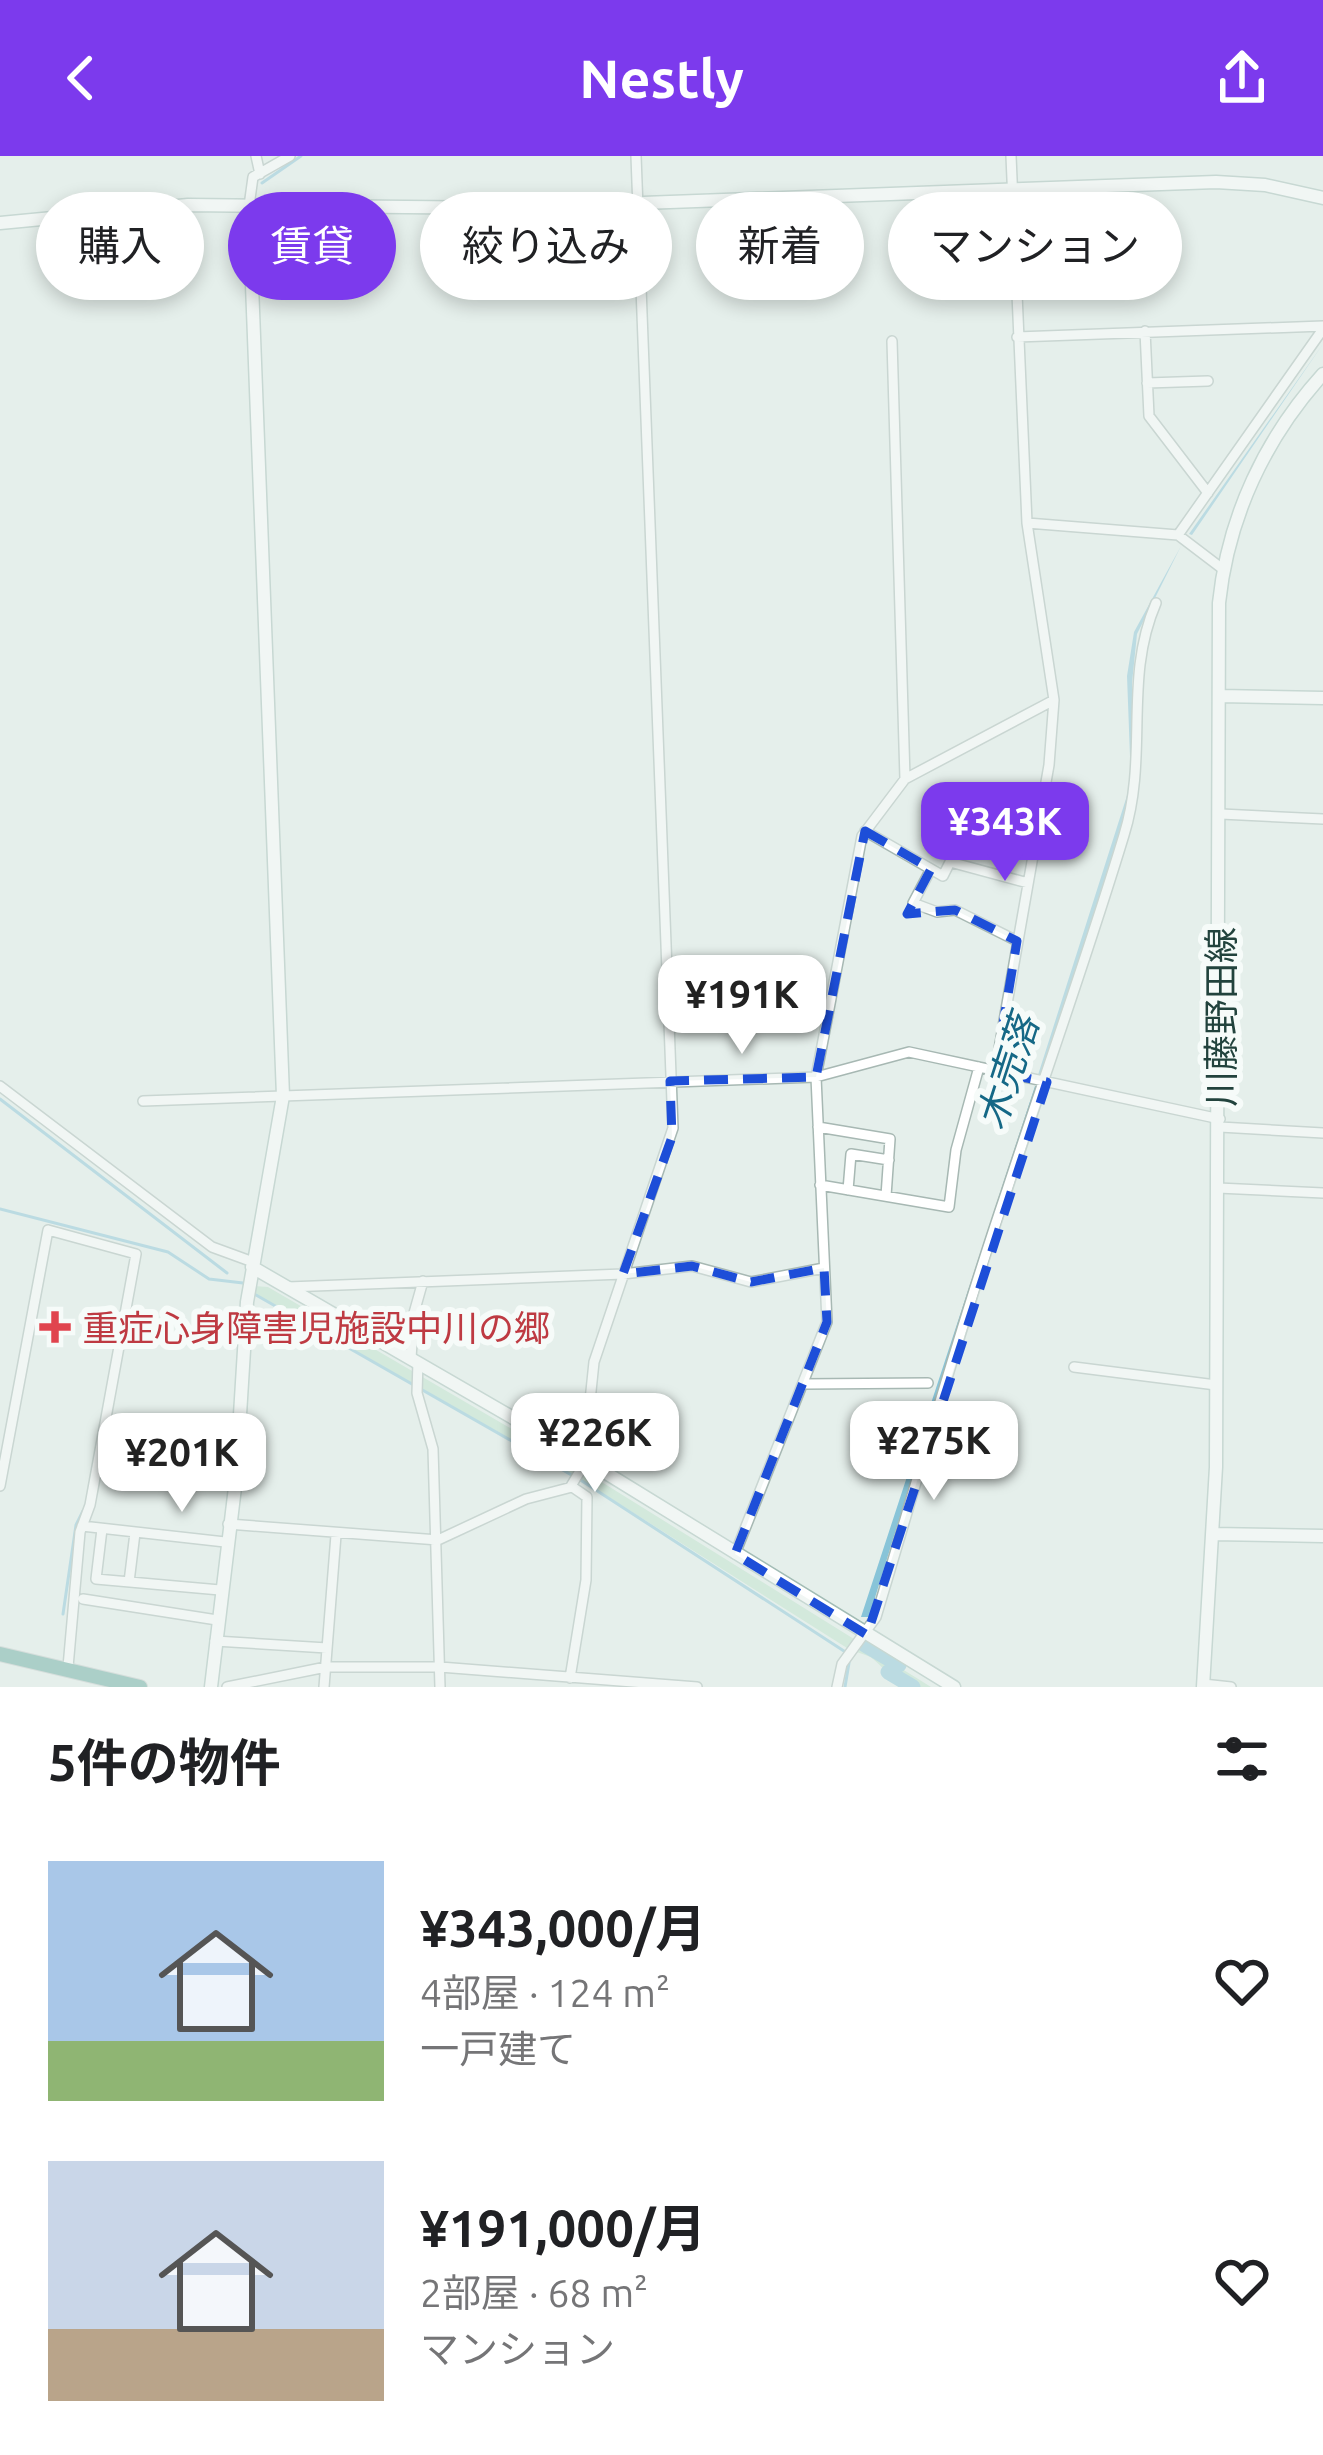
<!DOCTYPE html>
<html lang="ja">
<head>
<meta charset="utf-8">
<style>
  :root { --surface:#fff; --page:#f6f6f6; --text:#202124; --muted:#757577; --accent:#7c3aed }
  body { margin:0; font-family:Ubuntu,"Noto Sans JP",sans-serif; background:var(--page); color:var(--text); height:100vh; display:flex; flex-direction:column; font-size:45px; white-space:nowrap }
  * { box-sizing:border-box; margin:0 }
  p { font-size:39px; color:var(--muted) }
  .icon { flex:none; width:66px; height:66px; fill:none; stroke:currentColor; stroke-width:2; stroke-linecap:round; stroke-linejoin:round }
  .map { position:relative; height:1531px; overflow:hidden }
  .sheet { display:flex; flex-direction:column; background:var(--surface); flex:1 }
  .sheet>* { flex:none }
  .top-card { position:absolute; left:36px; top:36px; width:1251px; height:108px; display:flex; gap:24px }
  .price { position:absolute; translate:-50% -102px; padding:0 27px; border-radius:24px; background:#fff; color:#222; font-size:39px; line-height:78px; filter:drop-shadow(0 3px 6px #0008) }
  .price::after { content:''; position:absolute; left:50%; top:72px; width:36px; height:27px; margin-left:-18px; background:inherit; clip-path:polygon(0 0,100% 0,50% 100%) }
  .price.active { background:var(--accent); color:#fff }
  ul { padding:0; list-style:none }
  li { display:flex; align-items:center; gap:36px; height:300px; padding:0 48px }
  li span { display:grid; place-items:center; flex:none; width:336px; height:240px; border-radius:0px; color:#555 }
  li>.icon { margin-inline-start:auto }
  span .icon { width:144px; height:144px; fill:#fffc; stroke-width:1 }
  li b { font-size:51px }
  h2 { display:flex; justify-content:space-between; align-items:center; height:144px; padding:0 48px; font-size:51px }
  .chip { padding:0 42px; border-radius:54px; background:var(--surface); box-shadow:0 6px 18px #0003; font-size:42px; line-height:108px }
  .chip.active { background:var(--accent); color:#fff }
  header { display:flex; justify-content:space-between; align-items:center; height:156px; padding:0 48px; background:var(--accent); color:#fff; font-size:54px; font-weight:700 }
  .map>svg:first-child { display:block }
  .green { fill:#bce2ca }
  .water { fill:#88c4d8 }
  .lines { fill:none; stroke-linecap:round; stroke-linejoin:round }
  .stream { stroke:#88c4d8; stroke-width:3 }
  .river { stroke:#88c4d8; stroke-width:15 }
  .street-casing { stroke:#a7b8b3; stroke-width:12 }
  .secondary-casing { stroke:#a2bcb5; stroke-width:15 }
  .primary-casing { stroke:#c1cac9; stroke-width:16 }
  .street { stroke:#fff; stroke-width:9 }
  .secondary { stroke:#fff; stroke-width:12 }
  .primary { stroke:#65a89d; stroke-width:14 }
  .marked { fill:none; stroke:#1d4ed8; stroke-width:9; stroke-dasharray:24 15; stroke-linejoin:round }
  .health-dot { fill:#e0444e; stroke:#f6fbf9; stroke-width:4.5 }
  .labels { text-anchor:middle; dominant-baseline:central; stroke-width:12; stroke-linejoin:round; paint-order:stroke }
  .street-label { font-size:36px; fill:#22433d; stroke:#f6fbf9 }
  .health-label { font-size:36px; fill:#be3a42; stroke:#f6fbf9; text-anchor:start }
  .water-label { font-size:39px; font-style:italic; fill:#156886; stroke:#f6fbf9 }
</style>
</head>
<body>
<header><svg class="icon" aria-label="back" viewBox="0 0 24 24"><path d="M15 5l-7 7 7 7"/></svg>Nestly<svg class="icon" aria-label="share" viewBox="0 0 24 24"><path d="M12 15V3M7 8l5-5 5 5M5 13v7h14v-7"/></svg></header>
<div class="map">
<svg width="1323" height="1531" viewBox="0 0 1323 1531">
  <rect width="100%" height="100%" fill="#e5efeb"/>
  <path class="green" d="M254,1130L268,1131L584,1315L931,1531C883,1531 903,1528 873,1503C868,1498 855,1497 847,1492L580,1323L253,1137Z"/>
  <path class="water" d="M1323,188L1192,379L1189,378Z
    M1181,390L1137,478L1132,527L1134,628L1044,921L1038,919L1131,627L1127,520L1134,476Z
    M1035,930L1041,932L951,1196L869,1461H861Z"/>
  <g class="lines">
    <path class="stream" d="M262,27L301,0
      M0,943L227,1117
      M0,1053L168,1096L209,1123L243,1127
      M256,1139L582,1325L847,1497
      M63,1458L76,1369L83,1355
      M845,1531L849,1507"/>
    <path class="river" d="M865,1489L899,1509
      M888,1516L913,1531"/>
    <defs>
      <path id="street" d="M256,0L260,18
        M249,50L253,21L290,0
        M1145,175L1149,260L1208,337
        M1017,181L1323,170
        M892,185L905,623
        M1147,227L1208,225
        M1027,367L1178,379L1224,414
        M1178,379L1323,173
        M1221,658L1323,663
        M865,675L943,720L950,706L1028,727
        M931,713L913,747L937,756L955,754L1017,785
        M995,916L1049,609L1054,544L1027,367L1011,0
        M0,930L212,1091L253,1106
        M143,945L816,921L909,896L1220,963
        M818,971L890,983L886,1040
        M1220,971L1323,977
        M820,1029L949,1051L956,994L979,911
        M1218,1032L1323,1037
        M848,1034L851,998L889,1004
        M288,1131L623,1118L692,1110L751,1126L824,1112
        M411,1202L414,1157L423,1125
        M418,1206L417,1237L433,1293L440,1531
        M1074,1211L1216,1229
        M804,1228L928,1227
        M584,1303L594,1206L673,972L636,0
        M0,1330L48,1074L136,1098L90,1349L80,1376L68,1511
        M228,1368L438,1384L526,1343L572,1331
        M82,1370L225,1386
        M102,1373L96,1423L220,1434
        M735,1398L827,1166L816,921L862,680L905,623L1054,544
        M129,1426L135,1377
        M83,1443L217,1464
        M215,1485L327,1492
        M570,1522L586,1424L587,1341L571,1330L586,1305
        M1203,1528L1231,1531
        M227,1531L326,1511H440L697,1531
        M324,1531L336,1379
        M837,1531L842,1508L876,1461C919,1318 959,1175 1007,1034C1046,915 1088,798 1124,679C1149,599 1123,523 1156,447"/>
      <path id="secondary" d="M0,67L188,49L508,52L1216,26L1265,29L1323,42
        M1220,540L1323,542
        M252,1111L572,1296L954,1531
        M1213,1378L1323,1380
        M211,1531L236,1323L247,1146L283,940L249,50
        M1203,1531L1216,1311L1219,447C1228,361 1265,282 1323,218"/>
      <path id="primary" d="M0,1498L140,1531"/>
    </defs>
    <use href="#street" class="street-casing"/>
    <use href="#secondary" class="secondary-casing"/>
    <use href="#primary" class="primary-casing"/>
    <use href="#street" class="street"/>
    <use href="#secondary" class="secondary"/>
    <use href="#primary" class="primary"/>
  </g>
  <path d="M0 0H1323V1531H0ZM865,675L931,713L907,758L955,754L1017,785L995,916L1047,926L867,1479L735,1398L827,1166L824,1112L751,1126L692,1110L623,1118L672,981L670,925L816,921Z" fill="#e5efeb" fill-opacity=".55" fill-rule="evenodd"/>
  <path class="marked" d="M865,675L931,713L907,758L955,754L1017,785L995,916L1047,926L867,1479L735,1398L827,1166L824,1112L751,1126L692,1110L623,1118L672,981L670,925L816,921Z"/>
  <path class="health-dot" d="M49 1153h12v12h12v12h-12v12h-12v-12h-12v-12h12z"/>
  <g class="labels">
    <g class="street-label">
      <text transform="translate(1220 861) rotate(-90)">川藤野田線</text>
    </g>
    <g class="health-label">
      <text x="82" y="1171">重症心身障害児施設中川の郷</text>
    </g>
    <g class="water-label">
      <text transform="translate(1007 916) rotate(-72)">木売落</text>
    </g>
  </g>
</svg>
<b class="price active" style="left:1005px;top:728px">¥343K</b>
<b class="price" style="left:742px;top:901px">¥191K</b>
<b class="price" style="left:595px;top:1339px">¥226K</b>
<b class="price" style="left:934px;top:1347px">¥275K</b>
<b class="price" style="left:182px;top:1359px">¥201K</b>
<div class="top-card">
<a class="chip">購入</a>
<a class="chip active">賃貸</a>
<a class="chip">絞り込み</a>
<a class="chip">新着</a>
<a class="chip">マンション</a>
</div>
</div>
<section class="sheet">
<h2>5件の物件<svg class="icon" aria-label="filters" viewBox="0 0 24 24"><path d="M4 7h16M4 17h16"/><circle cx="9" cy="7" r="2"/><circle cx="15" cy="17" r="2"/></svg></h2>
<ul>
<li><span style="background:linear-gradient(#a9c7e8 75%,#8fb573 0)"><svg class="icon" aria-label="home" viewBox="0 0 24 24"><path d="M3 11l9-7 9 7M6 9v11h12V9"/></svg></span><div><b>¥343,000/月</b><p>4部屋 · 124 m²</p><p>一戸建て</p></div><svg class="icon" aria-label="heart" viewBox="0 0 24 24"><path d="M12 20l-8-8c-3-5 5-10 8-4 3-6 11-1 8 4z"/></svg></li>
<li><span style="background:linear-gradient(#c9d6e8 70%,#b9a48a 0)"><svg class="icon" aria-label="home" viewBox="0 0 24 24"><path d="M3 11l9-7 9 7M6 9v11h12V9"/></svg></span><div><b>¥191,000/月</b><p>2部屋 · 68 m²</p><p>マンション</p></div><svg class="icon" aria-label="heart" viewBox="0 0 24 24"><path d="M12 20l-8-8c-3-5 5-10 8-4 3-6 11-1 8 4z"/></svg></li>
</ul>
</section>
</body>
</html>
